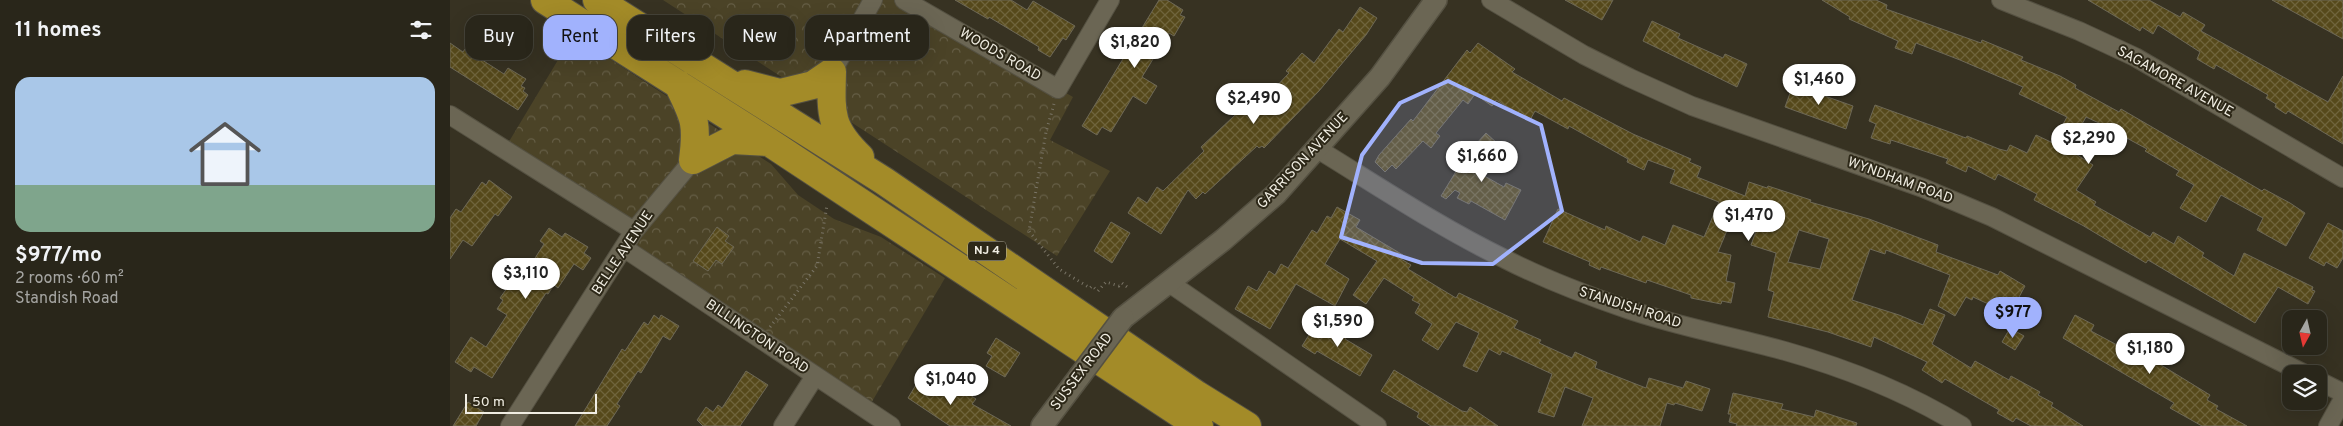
<!DOCTYPE html>
<html lang="en">
<head>
<meta charset="utf-8">
<style>
  :root { --surface:#29261a; --page:#312e23; --text:#f1f3f6; --muted:#a5a5a2; --line:#454339; --accent:#a1b2fd }
  body { margin:0; font-family:Overpass,sans-serif; background:var(--page); color:var(--text); height:100vh; display:flex; flex-direction:column; font-size:19px; white-space:nowrap }
  * { box-sizing:border-box; margin:0 }
  p { font-size:16px; color:var(--muted) }
  .icon { flex:none; width:28px; height:28px; fill:none; stroke:currentColor; stroke-width:2; stroke-linecap:round; stroke-linejoin:round }
  .map { position:relative; flex:1; overflow:hidden }
  .side { display:flex; flex-direction:column; background:var(--surface); width:450px }
  .side>* { flex:none }
  .guide { position:absolute; left:15px; top:15px; width:475px; height:45px; display:flex; gap:10px }
  .needle { width:32px; rotate:188deg }
  .controls { position:absolute; left:1832px; top:310px; display:grid; gap:10px }
  .controls a { display:grid; place-items:center; width:45px; height:45px; border-radius:10px; background:var(--surface); box-shadow:0 5px 20px #0002,0 0 0 1px var(--line); font-size:25px }
  .scale { position:absolute; left:15px; bottom:12px; width:132px; box-sizing:border-box; padding-left:5px; border:2px solid #f0ede2; border-top:0; font-size:14px; line-height:18px; white-space:nowrap; color:#f0ede2; -webkit-text-stroke:4px #2d2818; paint-order:stroke }
  .price { position:absolute; translate:-50% -42px; padding:0 11px; border-radius:18px; background:#fff; color:#222; font-size:16px; line-height:32px; filter:drop-shadow(0 1px 2px #0008) }
  .price::after { content:''; position:absolute; left:50%; top:30px; width:15px; height:11px; margin-left:-8px; background:inherit; clip-path:polygon(0 0,100% 0,50% 100%) }
  .price.selected { background:var(--accent); color:#111 }
  ul { padding:0; list-style:none }
  li { display:grid; align-content:center; gap:10px; height:265px; padding:0 15px }
  li span { display:grid; place-items:center; height:155px; border-radius:15px; color:#555 }
  li>.icon { margin-inline-start:auto }
  span .icon { width:90px; height:90px; fill:#fffc; stroke-width:1 }
  li b { font-size:21px }
  h2 { display:flex; justify-content:space-between; align-items:center; height:60px; padding:0 15px; font-size:21px }
  .chip { padding:0 18px; border-radius:15px; background:var(--surface); box-shadow:0 5px 20px #0002,0 0 0 1px var(--line); font-size:18px; line-height:45px }
  .chip.selected { background:var(--accent); color:#111 }
  main { display:flex; flex:1; min-height:0 }
  .map>svg:first-child { display:block }
  .park { fill:url(#park-crowns) }
  .building { fill:url(#building-cross-hatch); stroke:#6d6856; fill-rule:evenodd }
  .lines { fill:none; stroke-linecap:round; stroke-linejoin:round }
  .minor-casing { stroke:#555142; stroke-width:20 }
  .tertiary-casing { stroke:#555142; stroke-width:24 }
  .trunk-casing { stroke:#555142; stroke-width:30 }
  .path { stroke:#7a7567; stroke-width:3; stroke-dasharray:1 4; stroke-linecap:butt }
  .minor { stroke:#6b6654; stroke-width:18 }
  .tertiary { stroke:#6b6654; stroke-width:21 }
  .trunk { stroke:#a38b28; stroke-width:28 }
  .tertiary-bridge-casing { stroke:#555142; stroke-width:24; stroke-linecap:butt }
  .tertiary-bridge { stroke:#6b6654; stroke-width:21 }
  .marked { fill:#a1b2fd; fill-opacity:0.2; stroke:#a1b2fd; stroke-width:4; stroke-linejoin:round }
  .labels { text-anchor:middle; dominant-baseline:central; stroke-width:4; stroke-linejoin:round; paint-order:stroke }
  .shield { fill:#2d2818; stroke:#b6b2a5; stroke-width:1 }
  .shield-label { font-size:12px; font-weight:bold; fill:#f0ede2 }
  .street-label { font-size:14px; fill:#f0ede2; stroke:#2d2818 }
</style>
</head>
<body>
<main>
<section class="side">
<h2>11 homes<svg class="icon" aria-label="filters" viewBox="0 0 24 24"><path d="M4 7h16M4 17h16"/><circle cx="9" cy="7" r="2"/><circle cx="15" cy="17" r="2"/></svg></h2>
<ul>
<li><span style="background:linear-gradient(#a9c7e8 70%,#7fa58c 0)"><svg class="icon" aria-label="home" viewBox="0 0 24 24"><path d="M3 11l9-7 9 7M6 9v11h12V9"/></svg></span><div><b>$977/mo</b><p>2 rooms · 60 m²</p><p>Standish Road</p></div></li>
</ul>
</section>
<div class="map">
<svg width="1893" height="426" viewBox="0 0 1893 426">
  <defs>
    <pattern id="park-crowns" width="20" height="18" patternUnits="userSpaceOnUse" patternTransform="scale(1.25)"><rect width="20" height="18" fill="#4b4327"/><path d="M2 6a3 3 0 1 1 6 0M12 15a3 3 0 1 1 6 0" fill="none" stroke="#655e46"/></pattern>
    <pattern id="building-cross-hatch" width="8" height="8" patternUnits="userSpaceOnUse" patternTransform="scale(1.25)"><rect width="8" height="8" fill="#56491b"/><path d="M0 0l8 8M0 8l8-8" fill="none" stroke="#6f643c"/></pattern>
  </defs>
  <rect width="100%" height="100%" fill="#373222"/>
  <path class="park" d="M213,0H454L623,97L600,140L660,171L607,256Z
    M123,35L321,164L348,195L384,219L431,237L495,278L417,410L174,248L184,232L54,150Z"/>
  <path class="building" d="M505,0H561L577,10L583,1L625,26L616,40L613,38L600,57L588,50L589,47L539,17L538,19Z
    M709,0H717L733,10L730,15L735,17L724,36L719,33L692,77L707,86L696,104L683,96L661,132L652,127L647,135L632,126Z
    M1115,0H1163L1152,20Z
    M1372,0H1426L1437,5L1436,9L1531,43L1532,40L1573,57L1571,60L1610,76L1626,85L1625,88L1669,112L1671,109L1812,191L1814,189L1840,203L1855,213L1836,246L1807,230L1813,218L1771,195L1756,222L1730,208L1744,185L1726,175L1729,171L1695,151L1697,149L1649,123L1636,117L1618,149L1643,165L1626,190L1646,202L1644,205L1700,237L1703,232L1724,244L1728,236L1754,253L1752,256L1784,276L1794,253L1863,287L1862,290L1865,291L1858,304L1828,287L1805,323L1698,260L1696,263L1632,225L1584,200L1587,194L1548,174L1545,180L1518,166L1516,172L1496,163L1498,159L1441,140L1440,144L1421,138L1426,124L1419,121L1425,105L1516,138L1517,136L1549,149L1557,151L1560,145L1577,153L1586,135L1603,143L1617,117L1569,94L1573,87L1510,60L1466,43L1462,54L1445,48L1448,41L1399,19L1400,17Z
    M1638,0H1699L1730,17L1733,12L1755,25L1751,31L1878,102L1893,76V144L1838,111L1836,114L1825,107L1826,104L1816,98L1818,95L1766,65L1764,69L1747,59L1750,52L1708,25L1703,34L1692,27L1690,31Z
    M1822,0H1893V39Z
    M910,7L927,18L916,35L869,91L814,148L812,146L809,148L807,146L755,194L753,192L746,199L738,190L711,234L678,213L688,197L697,203L707,187L713,191L754,151L751,147L800,101L806,108L839,73L836,71L852,53L864,63L889,29L893,32Z
    M1202,21L1230,34L1228,38L1273,58L1275,54L1297,64L1287,87L1193,41Z
    M0,43L13,52L15,49L54,74L58,68L76,79L71,86L75,88L73,91L78,95L68,110L0,67Z
    M1028,43L1065,69L1062,72L1112,101L1114,98L1183,134L1241,159L1239,162L1251,167L1247,177L1295,196L1299,182L1317,188L1318,186L1361,200L1360,202L1419,219L1488,245L1486,252L1548,275L1550,271L1575,286L1568,299L1565,297L1556,312L1523,297L1522,300L1516,297L1505,316L1488,306L1500,275L1436,250L1435,254L1420,249L1402,300L1449,315L1473,325L1480,309L1495,315L1482,344L1521,368L1525,361L1559,380L1561,376L1590,392L1588,395L1603,403L1601,406L1633,426H1581L1566,418L1563,422L1547,413L1549,410L1495,379L1492,383L1472,370L1477,362L1424,337L1421,347L1378,332L1318,317L1324,292L1318,290L1326,253L1301,245L1311,217L1286,209L1268,252L1281,255L1276,281L1285,283L1281,303L1272,301L1271,304L1241,298V295L1197,280L1196,283L1151,267L1150,270L1139,265L1140,262L1093,242L1108,209L1155,230L1156,226L1190,242L1193,236L1215,245L1223,225L1254,237L1269,202L1220,183L1225,170L1198,160L1194,170L1177,162L1178,159L1119,126L1118,129L1085,111L1080,120L1046,100L1042,106L1025,94L1018,104L1013,100L986,133L990,136L981,148L973,141L946,169L942,165L935,172L925,162L929,155L961,119L963,121L1017,50L1020,53ZM1349,230L1379,239L1370,269L1338,262Z
    M1344,82L1373,93L1372,95L1403,106L1396,129L1335,107Z
    M1036,133L1048,144L1024,170L1054,187L1056,183L1071,190L1055,220L1021,201L1019,204L1007,198L1010,193L1005,190L996,199L991,196L1016,155Z
    M39,180L62,197L48,216L45,214L22,246L13,240L0,259V218L6,209L11,212L32,182L36,185Z
    M887,207L910,220L906,227L953,255L951,259L961,265L958,269L1006,298L1009,293L1068,321L1064,328L1091,340L1089,343L1122,358L1125,352L1147,362L1145,368L1196,388L1199,378L1233,388L1236,381L1260,389L1252,411L1225,403L1224,405L1217,403L1210,426H1132L1143,398L1115,387L1104,417L1088,412L1102,374L1052,351L1050,355L1039,349L1027,372L1013,366L1029,333L1006,322L988,350L972,340L982,324L965,313L970,304L962,300L964,297L934,278L916,304L903,295L927,261L890,239L875,264L899,279L885,306L846,284L820,329L785,309L798,286L807,291L819,271L825,275L831,264L838,268L862,230L867,233L877,216L881,218Z
    M661,222L680,233L662,263L644,251Z
    M1878,223L1893,231V258L1887,268L1876,262L1874,266L1859,258Z
    M267,227L279,236L275,241L284,247L272,264L266,260L258,271L243,261Z
    M99,228L112,237L115,233L138,247L134,253L141,258L133,270L124,264L108,288L104,285L98,294L96,293L42,378L24,367L21,372L5,362L21,337L36,347L57,315L47,309L53,300L50,298L60,284L66,288L94,244L90,241Z
    M204,315L209,319L211,315L229,326L220,340L213,336L191,373L188,371L167,404L170,406L157,426H125L172,349L175,351L194,322L198,325Z
    M1625,315L1644,325L1641,331L1669,346L1672,341L1760,395L1757,400L1768,406L1766,409L1797,426H1752L1720,408L1724,403L1613,338Z
    M876,321L898,334L895,339L922,355L910,376L867,351L865,354L852,346L862,330L869,333Z
    M1560,328L1574,336L1565,350L1552,342Z
    M546,338L570,353L555,377L536,366L542,356L537,353Z
    M944,370L1012,411L1017,412L1020,407L1048,426H981L967,417L969,413L931,391Z
    M296,371L318,385L290,426H253L247,420L256,407L263,412L268,405L272,408Z
    M472,375L502,393L507,386L526,399L522,404L561,426H500L458,398Z
    M1283,393L1333,404L1331,409L1364,417L1366,410L1407,423L1406,426H1286L1287,424L1279,422L1281,414H1278Z
    M18,402L34,412L26,426H3Z"/>
  <g class="lines">
    <defs>
      <path id="minor" d="M454,0L608,89L660,0
        M1041,0L1134,55L1180,78L1242,106L1473,188L1542,217L1855,374
        M1551,0L1629,31L1685,57L1893,178
        M382,72L423,0
        M0,115L184,231
        M866,148C928,186 989,227 1055,259C1094,279 1136,295 1177,309C1229,327 1282,336 1335,351C1395,368 1458,393 1512,426
        M174,248L441,426
        M718,282L927,426
        M1869,381L1893,393
        M60,426L184,231L243,160
        M333,426L365,376
        M1878,426L1893,399"/>
      <path id="tertiary" d="M673,318L773,240L826,194L930,77L986,0
        M592,426L629,377"/>
      <path id="trunk" d="M95,0L319,142L749,426
        M147,0L434,181L747,395L797,426
        M382,72C381,113 379,127 410,157
        M228,84C244,117 248,122 243,160
        M295,84L330,93L363,85L382,72
        M243,160L282,140L319,142"/>
    </defs>
    <use href="#minor" class="minor-casing"/>
    <use href="#tertiary" class="tertiary-casing"/>
    <use href="#trunk" class="trunk-casing"/>
    <path class="path" d="M604,104L596,132L579,231L609,269L640,288L642,286L648,291L656,282L669,286L672,283L680,289
      M320,327L367,266L377,205"/>
    <use href="#minor" class="minor"/>
    <use href="#tertiary" class="tertiary"/>
    <use href="#trunk" class="trunk"/>
    <defs>
      <path id="tertiary-bridge" d="M629,377L673,318"/>
    </defs>
    <use href="#tertiary-bridge" class="tertiary-bridge-casing"/>
    <use href="#tertiary-bridge" class="tertiary-bridge"/>
  </g>
  <path class="marked" d="M998,81L1091,125L1112,211L1043,264L972,263L891,237L912,155L950,103Z"/>
  <g class="labels">
    <rect class="shield" x="518" y="241.5" width="38" height="19" rx="4"/>
    <g class="shield-label">
      <text x="537" y="251">NJ 4</text>
    </g>
    <g class="street-label">
      <text transform="translate(550 55) rotate(30)">WOODS ROAD</text>
      <text transform="translate(1725 82) rotate(29)">SAGAMORE AVENUE</text>
      <text transform="translate(853 161) rotate(-47)">GARRISON AVENUE</text>
      <text transform="translate(1450 181) rotate(20)">WYNDHAM ROAD</text>
      <text transform="translate(173 253) rotate(-56)">BELLE AVENUE</text>
      <text transform="translate(1180 308) rotate(18)">STANDISH ROAD</text>
      <text transform="translate(307 337) rotate(34)">BILLINGTON ROAD</text>
      <text transform="translate(632 372) rotate(-53)">SUSSEX ROAD</text>
    </g>
  </g>
</svg>
<div class="controls">
<a><svg class="needle" viewBox="-14 -14 28 28"><path d="M0-13l5 13h-10z" fill="#e53935"/><path d="M0 13l5-13h-10z" fill="#a5a5a2"/></svg></a>
<a><svg class="icon" aria-label="layers" viewBox="0 0 24 24"><path d="M12 4l9 5-9 5-9-5zM3 14l9 5 9-5"/></svg></a>
</div>
<div class="scale">50 m</div>
<b class="price" style="left:685px;top:69px">$1,820</b>
<b class="price" style="left:1369px;top:106px">$1,460</b>
<b class="price" style="left:804px;top:125px">$2,490</b>
<b class="price" style="left:1639px;top:165px">$2,290</b>
<b class="price" style="left:1032px;top:183px">$1,660</b>
<b class="price" style="left:1299px;top:242px">$1,470</b>
<b class="price" style="left:76px;top:300px">$3,110</b>
<b class="price selected" style="left:1563px;top:339px">$977</b>
<b class="price" style="left:888px;top:348px">$1,590</b>
<b class="price" style="left:1700px;top:375px">$1,180</b>
<b class="price" style="left:501px;top:406px">$1,040</b>
<div class="guide">
<a class="chip">Buy</a>
<a class="chip selected">Rent</a>
<a class="chip">Filters</a>
<a class="chip">New</a>
<a class="chip">Apartment</a>
</div>
</div>
</main>
</body>
</html>
